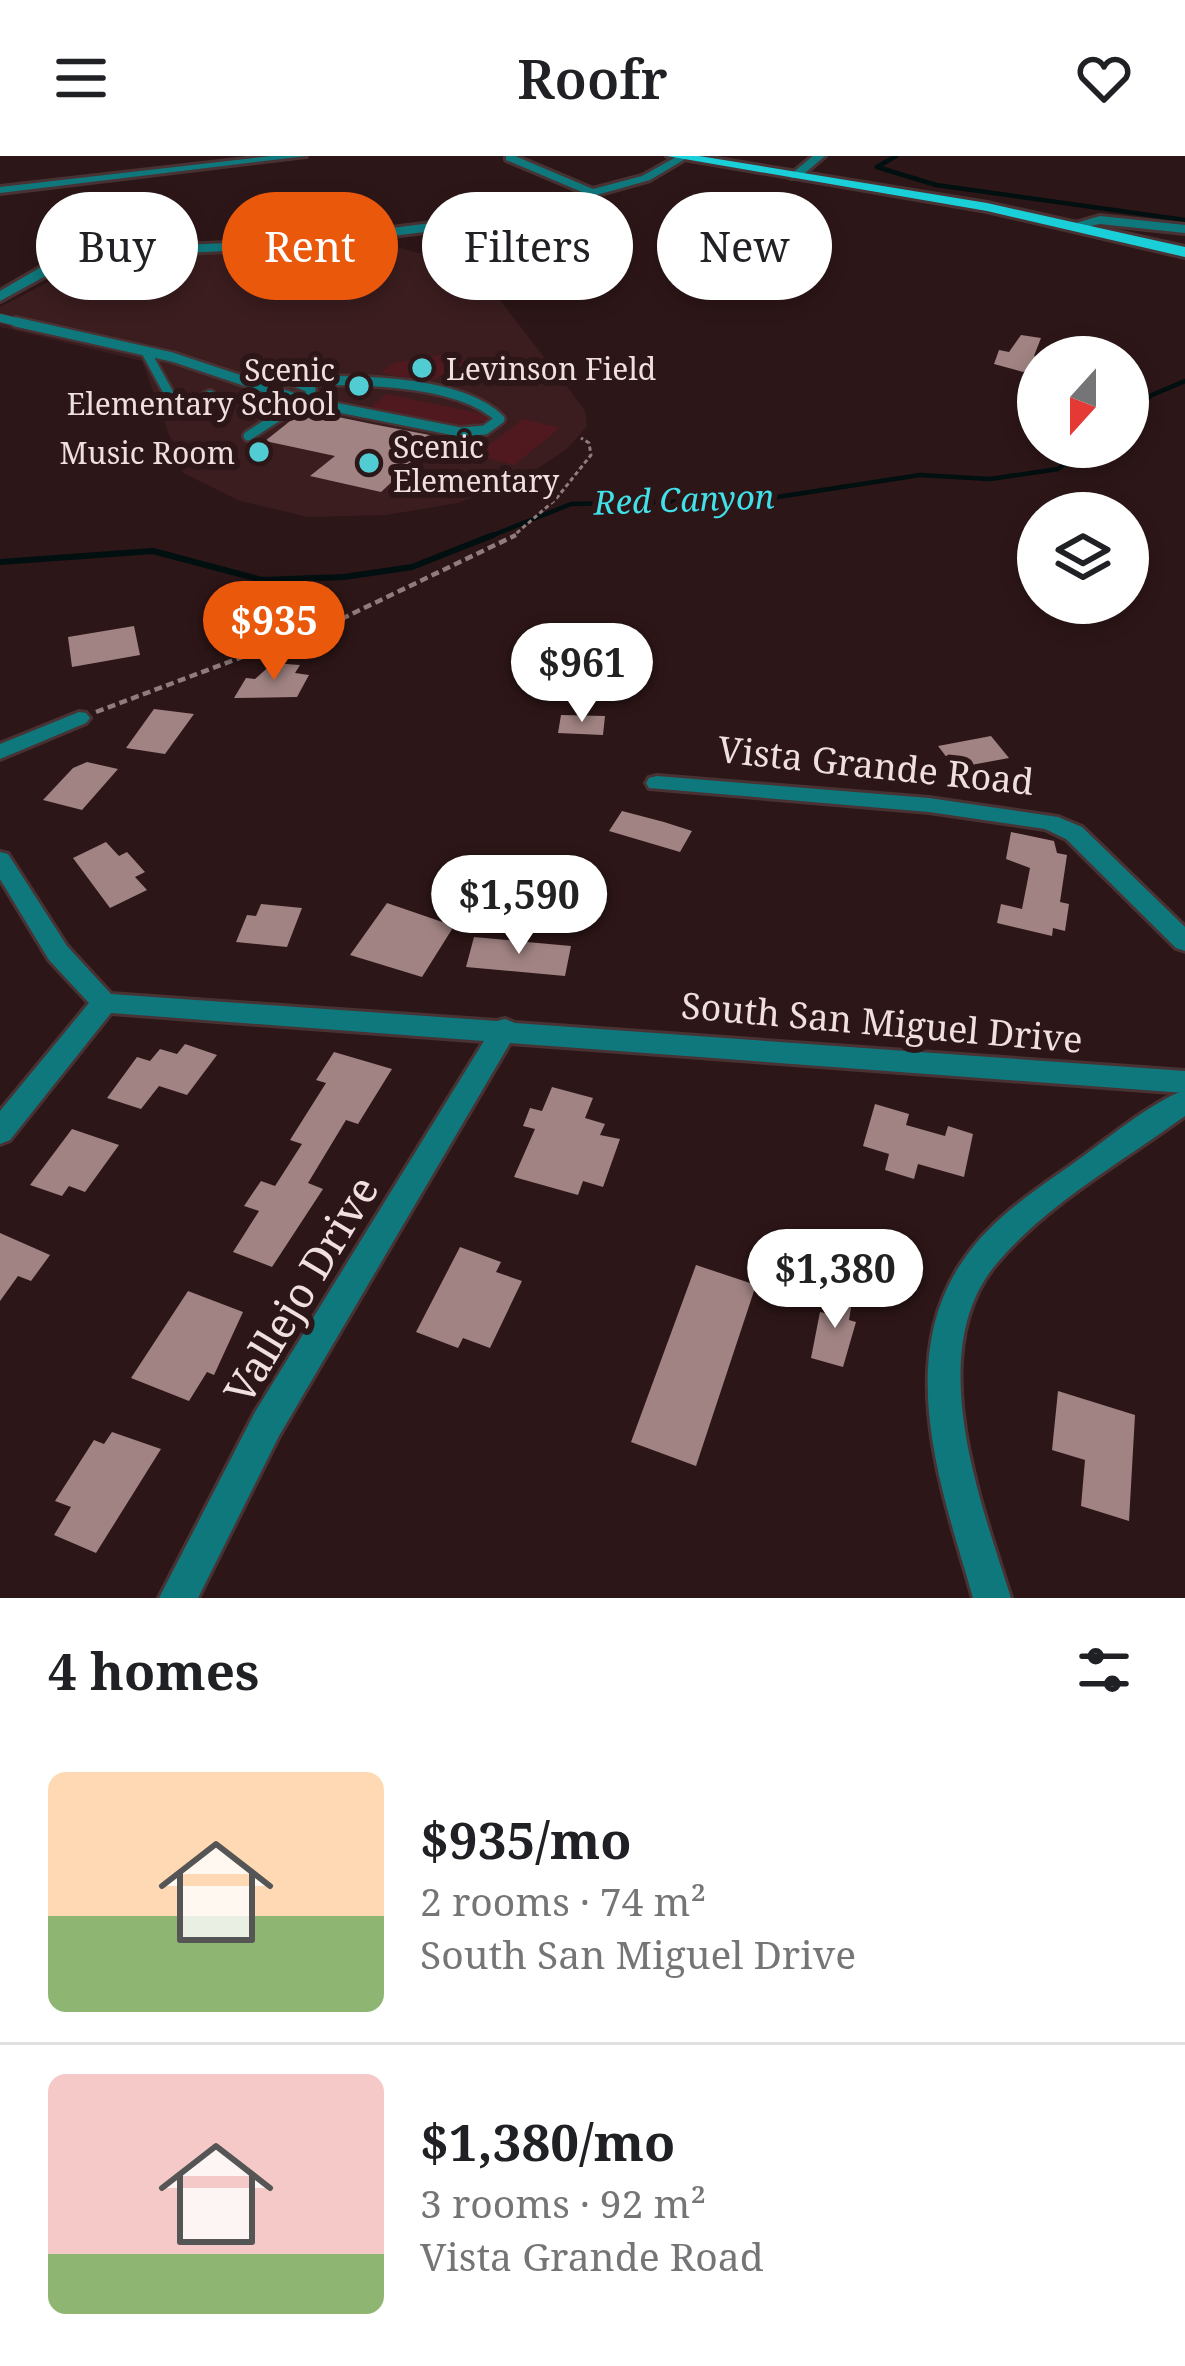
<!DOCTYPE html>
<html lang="en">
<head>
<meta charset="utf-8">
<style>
  :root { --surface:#fff; --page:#f2f2f2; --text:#202124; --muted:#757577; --line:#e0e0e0; --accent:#ea580c }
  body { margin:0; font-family:"Noto Serif",serif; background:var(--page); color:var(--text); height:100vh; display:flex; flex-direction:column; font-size:45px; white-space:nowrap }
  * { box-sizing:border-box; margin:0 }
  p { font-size:39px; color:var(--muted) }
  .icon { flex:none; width:66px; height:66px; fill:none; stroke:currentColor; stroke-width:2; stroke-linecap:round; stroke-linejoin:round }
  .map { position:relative; height:1442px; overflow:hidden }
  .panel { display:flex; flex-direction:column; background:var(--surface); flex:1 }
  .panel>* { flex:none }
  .guide { position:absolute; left:36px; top:36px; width:1113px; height:108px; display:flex; gap:24px }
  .needle { width:78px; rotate:201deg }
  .fabs { position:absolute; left:1017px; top:180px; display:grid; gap:24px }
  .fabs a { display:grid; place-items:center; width:132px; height:132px; border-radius:50%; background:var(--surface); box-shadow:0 6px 18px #0003; font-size:60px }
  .price { position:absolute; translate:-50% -102px; padding:0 27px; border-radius:42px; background:#fff; color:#222; font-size:39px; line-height:78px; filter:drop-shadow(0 3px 6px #0008) }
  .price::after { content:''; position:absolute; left:50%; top:72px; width:36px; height:27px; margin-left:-18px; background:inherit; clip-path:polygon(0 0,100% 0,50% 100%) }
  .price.on { background:var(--accent); color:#fff }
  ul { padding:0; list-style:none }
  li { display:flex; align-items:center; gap:36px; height:300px; padding:0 48px }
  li+li { border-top:3px solid var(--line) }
  li span { display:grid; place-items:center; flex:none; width:336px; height:240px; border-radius:18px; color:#555 }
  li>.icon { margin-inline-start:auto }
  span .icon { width:144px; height:144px; fill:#fffc; stroke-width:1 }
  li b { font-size:51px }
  h2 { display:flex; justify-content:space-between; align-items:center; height:144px; padding:0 48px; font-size:51px }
  .pill { padding:0 42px; border-radius:54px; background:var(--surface); box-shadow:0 6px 18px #0003; font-size:42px; line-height:108px }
  .pill.on { background:var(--accent); color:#fff }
  header { display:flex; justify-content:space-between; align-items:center; height:156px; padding:0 48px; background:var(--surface); font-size:54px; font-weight:600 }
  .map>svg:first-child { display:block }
  .built { fill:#3b1d1f }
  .green { fill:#50191f }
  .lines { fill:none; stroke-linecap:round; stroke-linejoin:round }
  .stream-far1 { stroke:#000f10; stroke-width:4.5 }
  .stream { stroke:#000f10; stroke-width:6 }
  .building { fill:#a18383 }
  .service-far1-casing { stroke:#483233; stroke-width:10 }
  .service-casing { stroke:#483233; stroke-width:14 }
  .minor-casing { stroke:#483233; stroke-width:6 }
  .tertiary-casing { stroke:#483233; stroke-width:6 }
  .primary-casing { stroke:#483233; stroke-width:6 }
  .path-far1 { stroke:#907c7d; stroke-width:3; stroke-dasharray:4.5 3; stroke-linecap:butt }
  .path { stroke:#907c7d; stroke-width:4.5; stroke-dasharray:8 4.5; stroke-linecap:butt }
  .service-far1 { stroke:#0f787d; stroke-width:8 }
  .service { stroke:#0f787d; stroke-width:9 }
  .minor { fill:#0f787d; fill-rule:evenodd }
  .tertiary { fill:#0f787d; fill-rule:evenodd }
  .primary { fill:#1bcfd8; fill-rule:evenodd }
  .poi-dot { fill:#51ccd3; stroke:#2d1617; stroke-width:4.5 }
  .labels { text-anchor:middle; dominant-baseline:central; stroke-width:12; stroke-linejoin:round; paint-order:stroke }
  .far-poi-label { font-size:30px; fill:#f0dfdf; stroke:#2d1617; text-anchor:start }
  .far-water-label { font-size:33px; font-style:italic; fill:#41e1e9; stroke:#2d1617 }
  .street-label { font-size:36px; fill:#f0dfdf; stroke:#2d1617 }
  .near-street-label { font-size:42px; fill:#f0dfdf; stroke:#2d1617 }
</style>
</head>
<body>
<header><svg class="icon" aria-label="menu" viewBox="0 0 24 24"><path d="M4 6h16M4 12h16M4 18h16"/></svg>Roofr<svg class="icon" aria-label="heart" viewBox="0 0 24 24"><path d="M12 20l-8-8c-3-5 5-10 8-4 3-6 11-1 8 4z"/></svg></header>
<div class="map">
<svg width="1185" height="1442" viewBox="0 0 1185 1442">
  <rect width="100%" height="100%" fill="#2d1617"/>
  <path class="built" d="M372,84L476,113L585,254L587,270L568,292L524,322L458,347L386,359L308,361L240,345L183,317L142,205L0,171V151L83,108L139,98Z"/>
  <path class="green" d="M447,198L468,205L429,226L381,217L394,207Z
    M387,238L488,259L491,262L465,273L366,255Z
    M523,263L560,272L514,309L476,299Z"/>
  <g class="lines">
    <path class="stream-far1" d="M896,0L877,11L936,29L1185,64
      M1128,258L1152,239L1185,225
      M486,382L571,348L758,344L920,319L990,323L1058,313L1086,291"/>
    <path class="stream" d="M0,406L153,395L262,424L344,421L412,411L493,379"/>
  </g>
  <path class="building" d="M1021,179L1041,182L1034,200L1043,201L1038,209L1023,216L994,208L999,194L1009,196Z
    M304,254L372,268L440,281L381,336L310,320L335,300L265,285Z
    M134,470L140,499L72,511L68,481Z
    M273,507L300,509L295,517L309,519L297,541L234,542L246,522L255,523Z
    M154,553L194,558L165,598L126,592Z
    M561,559L605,560L603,579L558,577Z
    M991,580L1009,602L955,612L938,590Z
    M87,606L118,613L82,654L43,644L73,612Z
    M622,655L664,666L692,675L680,696L609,675Z
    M1011,676L1054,685L1057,697L1067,699L1060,746L1069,748L1065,775L1053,772L1052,780L997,767L1001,748L1022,753L1030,712L1006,703Z
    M106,686L119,700L127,696L145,716L135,721L147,734L110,752L73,702Z
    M387,747L454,770L422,821L350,799Z
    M261,748L302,752L287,791L236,786L247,759L256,760Z
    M474,781L571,790L565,820L466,811Z
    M185,888L217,899L187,939L159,930L141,953L107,942L137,901L150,905L160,893L177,898Z
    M334,896L392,913L358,968L346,964L308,1027L323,1033L272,1111L233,1096L259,1055L244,1050L261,1025L275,1030L302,988L290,984L326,927L316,924Z
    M552,931L593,942L585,962L605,968L600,979L620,983L603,1031L583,1025L578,1039L514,1021L535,973L523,970L530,952L542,955Z
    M875,948L909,958L906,969L945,980L948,970L973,978L964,1021L918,1008L914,1023L885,1014L889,998L863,990Z
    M72,973L119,989L85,1036L69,1030L62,1040L30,1029Z
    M0,1077L50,1099L31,1125L18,1120L0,1145Z
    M460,1091L501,1106L496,1116L522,1125L490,1192L463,1182L458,1192L416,1176Z
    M696,1109L756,1129L696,1310L631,1286Z
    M188,1135L243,1156L214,1219L207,1216L189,1245L131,1222Z
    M833,1135L853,1140L849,1164L856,1166L843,1211L811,1202L820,1156L829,1158Z
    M1058,1235L1135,1259L1129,1365L1081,1350L1085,1304L1052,1294Z
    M112,1276L161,1293L96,1397L54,1379L71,1351L55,1345L94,1284L104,1288Z"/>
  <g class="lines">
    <defs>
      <path id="service-far1" d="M0,162L29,169"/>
      <path id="service" d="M16,166L172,201L304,245L460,276L485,274L500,263C451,215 313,225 247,226
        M146,196L179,256L210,239
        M248,280L310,240L311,233L295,226"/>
      <path id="minor" d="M272,0H306L0,37V31Z
        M506,0H515L593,33L642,20L678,0L687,2L650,24L497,67L295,92L113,100L51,117L0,145V135L41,111L113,92L295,84L496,59L582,36L506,4Z
        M813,0H825L799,22H791V18Z
        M1100,60L1185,69V77L1100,68L1075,73L1069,69Z
        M79,556L86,557L90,562L86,567L0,603V588Z
        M657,620L929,642L1058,661L1082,671L1185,771V795L1176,792L1066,683L1045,673L929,656L649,632L646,627L649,622Z
        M0,696L8,698L67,790L111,838L497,865L505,863L515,867L1185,915V937L510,887L279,1280L198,1442H159L255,1256L484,885L111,857L10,984L0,988V955L89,847L49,804L0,723Z"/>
      <path id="tertiary" d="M1185,934V960C1122,1006 1048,1047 997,1107C922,1195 981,1346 1011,1442H973C943,1337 894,1207 962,1106C988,1066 1032,1036 1071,1009C1101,988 1152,945 1185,934Z"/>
      <path id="primary" d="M667,0H699L987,47L1185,91V101L987,55Z"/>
    </defs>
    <use href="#service-far1" class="service-far1-casing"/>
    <use href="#service" class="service-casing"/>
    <use href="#minor" class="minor-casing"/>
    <use href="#tertiary" class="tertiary-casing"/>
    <use href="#primary" class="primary-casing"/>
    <path class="path-far1" d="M511,382L556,343L591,299L589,287L581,282"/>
    <path class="path" d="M96,556L335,466L516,379"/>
    <use href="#service-far1" class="service-far1"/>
    <use href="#service" class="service"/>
    <use href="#minor" class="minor"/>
    <use href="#tertiary" class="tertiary"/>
    <use href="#primary" class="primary"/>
  </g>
  <g class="poi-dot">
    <circle cx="422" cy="212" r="12"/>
    <circle cx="359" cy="230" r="12"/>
    <circle cx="259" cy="296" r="12"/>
    <circle cx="369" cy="307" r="12"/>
  </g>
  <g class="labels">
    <g class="far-poi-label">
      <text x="446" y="212">Levinson Field</text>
      <text x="335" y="213" text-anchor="end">Scenic<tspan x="335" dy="34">Elementary School</tspan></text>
      <text x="393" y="290">Scenic<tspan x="393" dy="34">Elementary</tspan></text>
      <text x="235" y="296" text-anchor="end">Music Room</text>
    </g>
    <g class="far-water-label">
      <text transform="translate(684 343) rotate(-2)">Red Canyon</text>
    </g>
    <g class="street-label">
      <text transform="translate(876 609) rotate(6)">Vista Grande Road</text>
      <text transform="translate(882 866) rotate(5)">South San Miguel Drive</text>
    </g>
    <g class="near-street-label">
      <text transform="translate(300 1133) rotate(-59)">Vallejo Drive</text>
    </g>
  </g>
</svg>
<div class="fabs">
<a><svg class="needle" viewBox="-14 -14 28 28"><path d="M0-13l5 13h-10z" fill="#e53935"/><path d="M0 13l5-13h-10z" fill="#757577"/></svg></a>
<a><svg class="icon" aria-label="layers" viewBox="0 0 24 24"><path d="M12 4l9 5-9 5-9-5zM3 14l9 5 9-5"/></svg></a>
</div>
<b class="price on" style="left:274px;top:527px">$935</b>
<b class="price" style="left:582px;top:569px">$961</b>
<b class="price" style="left:519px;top:801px">$1,590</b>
<b class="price" style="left:835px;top:1175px">$1,380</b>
<div class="guide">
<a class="pill">Buy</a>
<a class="pill on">Rent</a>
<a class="pill">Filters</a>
<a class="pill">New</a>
</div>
</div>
<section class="panel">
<h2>4 homes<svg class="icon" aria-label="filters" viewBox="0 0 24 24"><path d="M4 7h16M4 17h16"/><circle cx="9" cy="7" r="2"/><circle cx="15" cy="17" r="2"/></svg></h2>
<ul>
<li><span style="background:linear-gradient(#ffd9b3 60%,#8fb573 0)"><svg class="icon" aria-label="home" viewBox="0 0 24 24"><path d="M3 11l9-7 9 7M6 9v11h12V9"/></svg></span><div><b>$935/mo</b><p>2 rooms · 74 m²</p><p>South San Miguel Drive</p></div></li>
<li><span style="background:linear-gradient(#f6c9c9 75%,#8fb573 0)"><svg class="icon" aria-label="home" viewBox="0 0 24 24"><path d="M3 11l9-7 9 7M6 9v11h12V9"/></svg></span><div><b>$1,380/mo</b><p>3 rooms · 92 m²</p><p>Vista Grande Road</p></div></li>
</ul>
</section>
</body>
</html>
